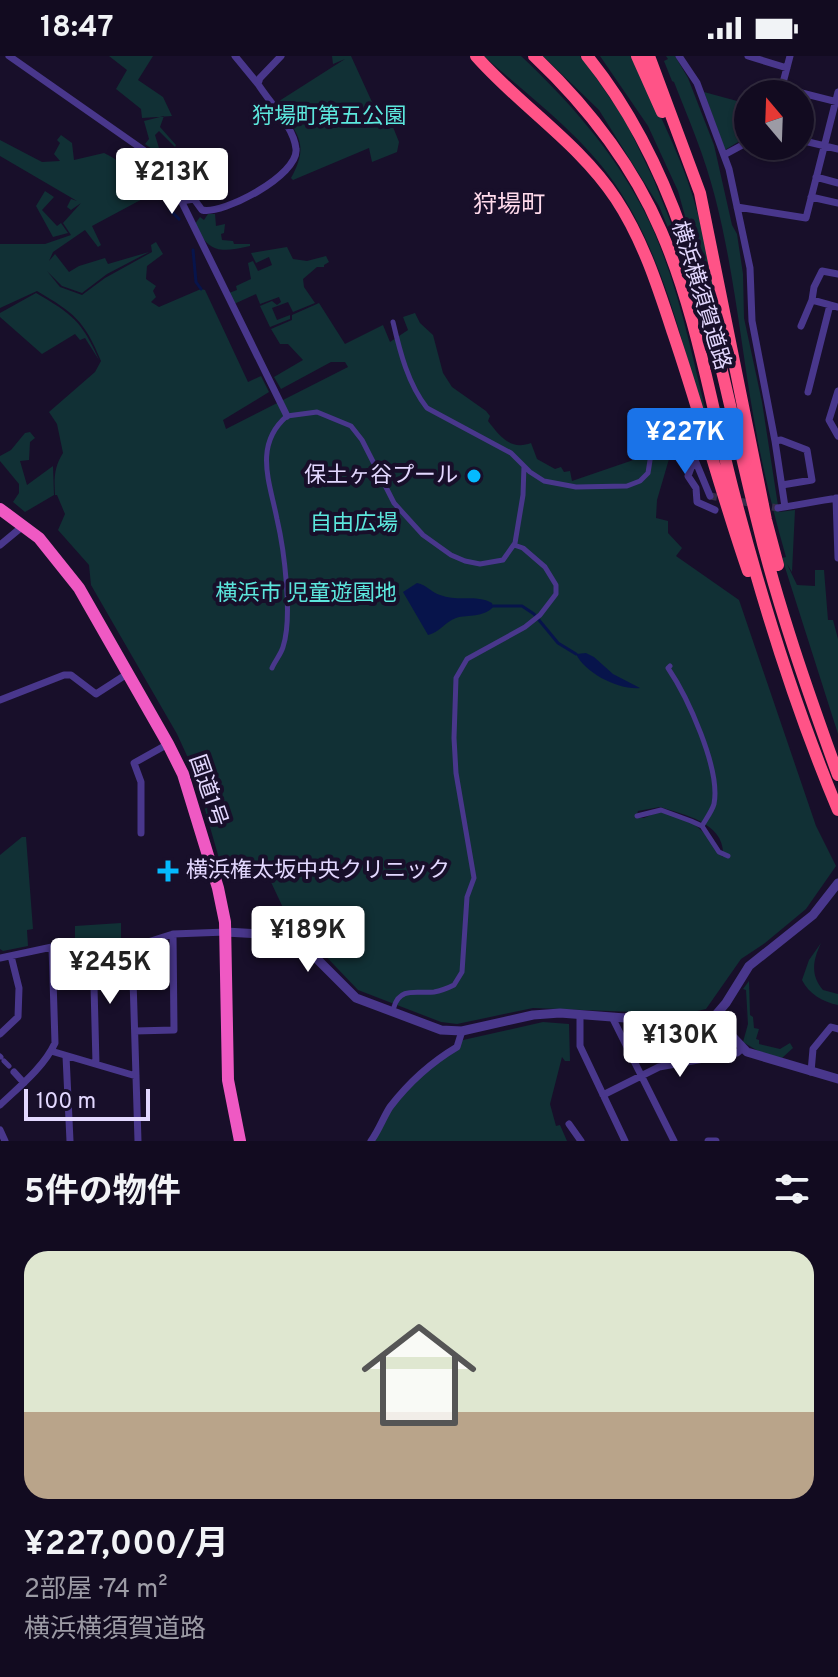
<!DOCTYPE html>
<html lang="ja">
<head>
<meta charset="utf-8">
<style>
  :root { --surface:#120b20; --page:#1b1429; --text:#f1f3f6; --muted:#9c9ba5; --line:#312b3e; --accent:#1a73e8 }
  body { margin:0; font-family:Overpass,"Noto Sans JP",sans-serif; background:var(--page); color:var(--text); height:100vh; display:flex; flex-direction:column; font-size:30px; white-space:nowrap }
  * { box-sizing:border-box; margin:0 }
  p { font-size:26px; color:var(--muted) }
  .icon { flex:none; width:44px; height:44px; fill:none; stroke:currentColor; stroke-width:2; stroke-linecap:round; stroke-linejoin:round }
  .map { position:relative; height:1085px; overflow:hidden }
  .details { display:flex; flex-direction:column; background:var(--surface); flex:1 }
  .details>* { flex:none }
  .needle { width:52px; rotate:341deg }
  .fabs { position:absolute; left:734px; top:24px; display:grid; gap:16px }
  .fabs a { display:grid; place-items:center; width:80px; height:80px; border-radius:50%; background:var(--surface); box-shadow:0 2px 6px #0004,0 0 0 2px var(--line); font-size:40px }
  .scale { position:absolute; left:24px; bottom:20px; width:126px; box-sizing:border-box; padding-left:8px; border:4px solid #e3d8ff; border-top:0; font-size:22px; line-height:28px; white-space:nowrap; color:#e3d8ff; -webkit-text-stroke:6px #180f2a; paint-order:stroke }
  .price { position:absolute; translate:-50% -68px; padding:0 18px; border-radius:8px; background:#fff; color:#222; font-size:26px; line-height:52px; filter:drop-shadow(0 2px 4px #0008) }
  .price::after { content:''; position:absolute; left:50%; top:48px; width:24px; height:18px; margin-left:-12px; background:inherit; clip-path:polygon(0 0,100% 0,50% 100%) }
  .price.active { background:var(--accent); color:#fff }
  ul { padding:0; list-style:none }
  li { display:grid; align-content:center; gap:16px; height:424px; padding:0 24px }
  li span { display:grid; place-items:center; height:248px; border-radius:24px; color:#555 }
  li>.icon { margin-inline-start:auto }
  span .icon { width:144px; height:144px; fill:#fffc; stroke-width:1 }
  li b { font-size:34px }
  h2 { display:flex; justify-content:space-between; align-items:center; height:96px; padding:0 24px; font-size:34px }
  .status { display:flex; justify-content:space-between; align-items:center; height:56px; padding:0 40px; background:var(--surface); direction:ltr }
  .status svg { height:22px; fill:currentColor }
  .map>svg:first-child { display:block }
  .green { fill:#113035; fill-rule:evenodd }
  .water { fill:#07144b }
  .lines { fill:none; stroke-linecap:round; stroke-linejoin:round }
  .stream { stroke:#07144b; stroke-width:3 }
  .minor-tunnel { stroke:#362d4a; stroke-width:7; stroke-dasharray:7 3.5; stroke-linecap:butt }
  .pedestrian { stroke:#49378c; stroke-width:5 }
  .minor { stroke:#49378c; stroke-width:7 }
  .tertiary { stroke:#49378c; stroke-width:9 }
  .trunk { stroke:#ef59c3; stroke-width:12 }
  .motorway { stroke:#ff5387; stroke-width:12 }
  .poi-dot { fill:#04baff; stroke:#180f2a; stroke-width:3 }
  .labels { text-anchor:middle; dominant-baseline:central; stroke-width:8; stroke-linejoin:round; paint-order:stroke }
  .park-label { font-size:22px; fill:#5ce7dd; stroke:#180f2a }
  .street-label { font-size:22px; fill:#e3d8ff; stroke:#180f2a }
  .poi-label { font-size:22px; fill:#e3d8ff; stroke:#180f2a; text-anchor:end }
  .neighbourhood-label { font-size:24px; fill:#ffdaeb; stroke:#180f2a }
</style>
</head>
<body>
<div class="status"><b>18:47</b><svg viewBox="0 0 49 12"><path d="M0 12V9h3v3zM5 12V6h3v6zM10 12V3h3v9zM15 12V0h3v12zM26 1h20v11H26zM47 4h2v5h-2z"/></svg></div>
<div class="map">
<svg width="838" height="1085" viewBox="0 0 838 1085">
  <rect width="100%" height="100%" fill="#180f2a"/>
  <path class="green" d="M109,0H153L138,24L163,41L172,60L142,62L141,53L116,33L127,14Z
    M332,0H351L372,46L387,56L399,86L397,96L372,106L369,92L293,124L291,122C311,86 296,77 276,47L345,3L333,8Z
    M484,0H521C568,44 612,94 642,151C678,219 691,299 710,372L707,373C683,291 664,200 615,128C581,78 528,40 484,0Z
    M543,0H580L586,7L625,64L653,122L675,177L671,179L659,150L599,54Z
    M600,0H633C653,47 678,92 693,141C708,192 718,244 729,296L723,297L678,135L648,70Z
    M666,0H675L688,22L714,89L732,169L737,178L743,218L744,262L762,346L779,456L795,454L792,516L787,508L797,529L815,530V514H824L828,564H833L838,583V678L782,502L786,501C773,456 762,410 754,364C741,290 734,214 715,141C705,101 689,64 674,26L672,25L664,5L668,3Z
    M704,36L748,48V80L725,94Z
    M164,60L160,71L176,89L175,91L159,75L155,79L159,92L156,96L145,88L149,83L144,65Z
    M61,79L72,87L74,104L104,97C126,108 136,118 148,140L92,170L101,189L98,191L85,174L53,196L49,205L55,198L69,216L79,210L105,202L108,208L149,196L107,218L82,237L62,230L47,215L60,231L82,239L105,222L152,196L151,189L156,186L163,198L147,210L146,223L156,230L153,235L156,241L151,246L159,251L201,233L205,234L248,326L261,320L269,336L223,364L226,373L348,311L345,306H331L281,333L274,321L303,304L288,288H280L271,273L292,264V259L319,247L345,288L383,269L390,286L408,274L403,261L415,257L420,267L433,279L443,317L452,331L486,355L490,360L488,365C499,379 510,395 531,387L537,403L555,413L561,411L564,416L570,415L572,425L645,400L669,403L657,444L656,462L668,465V477L682,492L676,500L739,544L816,770L836,810L806,853L765,887L741,903L706,953L684,958L533,952L457,968L441,966L358,934L315,889L294,875L270,824L254,814L224,820L194,715L177,678L91,529L89,509L58,474L65,458L57,439H55C54,423 54,411 63,397L57,368L49,356L95,316L101,305C84,264 74,257 37,235L0,252V188H45L71,179L63,167L81,147L71,154L67,151L71,143L77,145L0,100V84L42,106L60,105L54,98L60,87L57,84ZM660,751C685,759 726,767 723,801C714,795 711,783 702,775C692,764 673,761 660,755L644,762H636L638,755Z
    M45,135L54,141L42,154L57,170L61,167L68,177L53,181L36,150Z
    M208,158H215L216,170L225,168L224,177L221,178L222,184L233,185L234,188H250V190C220,197 208,197 195,168L200,161L204,164Z
    M287,191L293,203L307,205L326,200L329,206L324,209V211H317L303,223L304,231L315,247L293,256L288,246L272,252L277,264L290,259V263L270,271L260,250L272,245L277,249L281,246L279,241L260,248L256,238L234,248L229,237L237,234L236,230L251,223L248,207L253,205L258,215L272,209L269,201L256,207L251,197Z
    M36,237C72,258 82,265 99,304L85,282L80,284L75,278L42,298L0,261V257Z
    M30,376L35,382L30,386L29,404L20,405L27,429L53,410L54,439L25,456L13,446L19,437V428L0,405V400L11,394L25,377Z
    M22,781H26L33,873L27,874L28,890L3,895L0,893V799Z
    M121,867V886L75,887V870Z
    M821,887C813,904 810,919 823,934L838,938V949C823,946 809,938 802,924L809,904Z
    M749,925L750,959L753,961L754,972L759,973L756,983L759,984V988L780,993L790,987L793,992L782,1002L763,998L743,986L748,968L746,934L743,933Z
    M543,966L569,968L570,1005H565L562,1001L550,1048L556,1070L560,1069L567,1085H373C387,1057 405,1031 428,1010C439,1000 455,996 463,984Z"/>
  <path class="water" d="M417,527C427,529 431,536 440,539C457,546 476,538 492,547L493,551C483,562 469,558 456,562C445,566 439,577 428,579L403,536Z
    M586,597L594,601L613,618L640,632C619,634 586,618 576,598Z"/>
  <g class="lines">
    <path class="stream" d="M186,137C198,123 192,117 186,101
      M176,147L170,150L171,155L179,163
      M193,194L196,226L201,233
      M493,550H522L534,558L558,587L576,598"/>
    <path class="minor-tunnel" d="M710,440L778,452"/>
    <path class="pedestrian" d="M393,266C400,296 408,328 427,352L511,397L530,416L544,425L576,431L627,430L640,425L648,417L651,398L660,389
      M670,610L668,612C687,640 721,713 714,748C712,755 706,763 702,770
      M272,612C275,605 281,598 283,591C293,561 284,493 277,463C270,427 253,389 287,360L317,356L351,370L362,384L394,447L423,479L451,499L465,505L480,508L503,504L515,487L523,439L524,410
      M637,760L661,754L691,765L702,770L719,796L728,800
      M394,951C400,930 418,938 434,936C440,935 448,932 454,929L462,916L467,841L474,822L456,717L454,682L456,622L467,603L525,571L540,559L556,538V529L545,511L523,492L514,489
      M0,1000L1,1001
      M4,1005L9,1010"/>
    <path class="minor" d="M9,0L152,100L167,116L287,360
      M235,0L258,28
      M679,0L697,27L729,113L750,212L752,265L775,385L785,451
      M748,0L787,12
      M782,32L838,46
      M780,38L790,0
      M800,84L838,93
      M724,99L748,86
      M816,121L838,127
      M811,141L838,147
      M181,145L194,143L202,154C223,159 299,119 296,93C294,71 270,47 258,28L260,22L281,0
      M737,151L806,162L838,36
      M812,244L814,231L822,215L838,218
      M801,270L812,244L838,251
      M838,335L829,364L838,380
      M808,336L830,249
      M775,385L781,384L807,394L812,424L782,429
      M660,389L676,382L688,387L710,440
      M695,401L688,420L696,432L697,446L715,454
      M836,442L838,502
      M778,452C798,449 817,445 838,442
      M0,489L23,470
      M0,644L64,619H71L96,638L127,618
      M141,777V726L134,707L168,688
      M93,891L96,1008
      M132,891L138,1085
      M0,902L52,891H132L173,878L226,876
      M580,960V990L625,1085
      M613,963L674,1085
      M135,975L174,974L173,878
      M0,978L18,961L19,932L11,900
      M51,995L136,1020
      M66,1000L70,1085
      M14,1016L24,1027
      M811,1016L813,993L831,971L838,973
      M603,1039L659,1011L737,997L743,992
      M0,1049C19,1031 44,1011 55,987L52,891
      M569,1068L581,1085
      M0,1074L5,1085
      M371,1085C379,1074 383,1062 390,1051C410,1025 430,1007 457,991L462,975
      M708,1085H716"/>
    <path class="tertiary" d="M226,876L276,879L294,885L307,893L356,942L441,974L462,975L533,959L560,957L690,967L714,961L726,947L749,910L813,859L838,827
      M714,961L747,996L838,1023"/>
    <path class="trunk" d="M0,453L39,482L79,532L168,688L183,718L218,832L225,866L228,1024L240,1085"/>
    <path class="motorway" d="M476,0C520,50 579,87 616,143C643,184 658,231 673,277C700,356 721,437 748,515
      M534,0C587,50 632,108 661,175C697,258 711,350 734,438C762,545 795,652 838,754
      M587,0C694,131 717,305 757,464C778,551 808,636 838,719
      M637,0L662,56
      M649,0L700,137L766,464L778,509"/>
  </g>
  <g class="poi-dot">
    <circle cx="474" cy="420" r="8"/>
    <path d="M164 803h8v8h8v8h-8v8h-8v-8h-8v-8h8z"/>
  </g>
  <g class="labels">
    <g class="park-label">
      <text x="329" y="61">狩場町第五公園</text>
      <text x="354" y="468">自由広場</text>
      <text x="306" y="538">横浜市 児童遊園地</text>
    </g>
    <g class="street-label">
      <text transform="translate(700 240) rotate(73)">横浜横須賀道路</text>
      <text transform="translate(207 735) rotate(71)">国道1号</text>
    </g>
    <g class="poi-label">
      <text x="458" y="420">保土ヶ谷プール</text>
      <text x="186" y="815" text-anchor="start">横浜権太坂中央クリニック</text>
    </g>
    <g class="neighbourhood-label">
      <text x="509" y="150">狩場町</text>
    </g>
  </g>
</svg>
<div class="fabs">
<a><svg class="needle" viewBox="-14 -14 28 28"><path d="M0-13l5 13h-10z" fill="#e53935"/><path d="M0 13l5-13h-10z" fill="#9c9ba5"/></svg></a>
</div>
<div class="scale">100 m</div>
<b class="price" style="left:172px;top:160px">¥213K</b>
<b class="price active" style="left:685px;top:420px">¥227K</b>
<b class="price" style="left:308px;top:918px">¥189K</b>
<b class="price" style="left:110px;top:950px">¥245K</b>
<b class="price" style="left:680px;top:1023px">¥130K</b>
</div>
<section class="details">
<h2>5件の物件<svg class="icon" aria-label="filters" viewBox="0 0 24 24"><path d="M4 7h16M4 17h16"/><circle cx="9" cy="7" r="2"/><circle cx="15" cy="17" r="2"/></svg></h2>
<ul>
<li><span style="background:linear-gradient(#dfe7d0 65%,#b9a48a 0)"><svg class="icon" aria-label="home" viewBox="0 0 24 24"><path d="M3 11l9-7 9 7M6 9v11h12V9"/></svg></span><div><b>¥227,000/月</b><p>2部屋 · 74 m²</p><p>横浜横須賀道路</p></div></li>
</ul>
</section>
</body>
</html>
